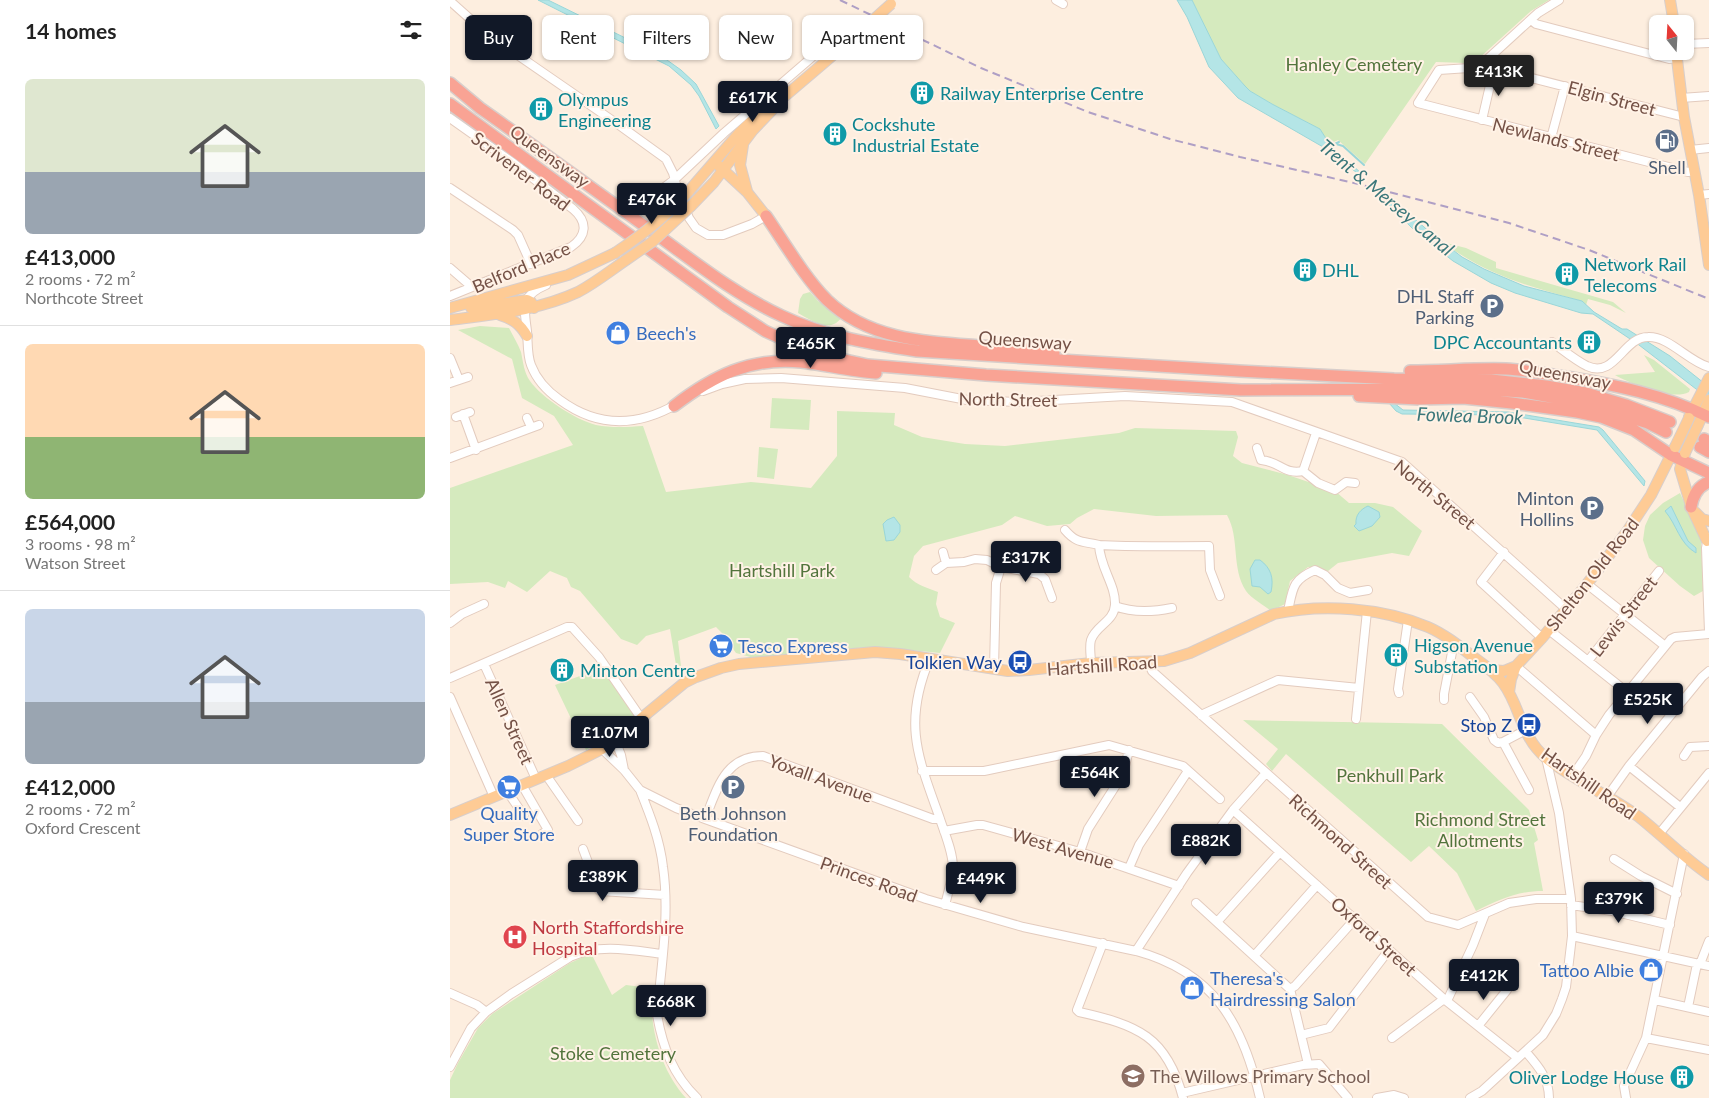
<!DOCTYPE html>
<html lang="en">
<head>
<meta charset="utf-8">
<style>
  :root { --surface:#fff; --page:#f2f2f2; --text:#222; --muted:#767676; --line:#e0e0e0; --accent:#111827 }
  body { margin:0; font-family:Lato,sans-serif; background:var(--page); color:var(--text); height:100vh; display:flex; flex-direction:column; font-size:19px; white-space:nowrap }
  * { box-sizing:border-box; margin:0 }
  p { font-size:16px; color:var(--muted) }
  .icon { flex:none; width:28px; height:28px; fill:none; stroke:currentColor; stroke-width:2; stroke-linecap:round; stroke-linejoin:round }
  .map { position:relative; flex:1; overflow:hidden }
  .side { display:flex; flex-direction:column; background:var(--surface); width:450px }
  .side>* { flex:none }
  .hud { position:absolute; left:15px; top:15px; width:475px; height:45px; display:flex; gap:10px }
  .needle { width:32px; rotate:342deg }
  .tools { position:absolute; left:1199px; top:15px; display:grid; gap:10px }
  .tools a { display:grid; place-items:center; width:45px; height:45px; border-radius:8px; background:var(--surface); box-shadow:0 1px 4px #0004; font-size:25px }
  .price { position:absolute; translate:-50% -42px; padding:0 11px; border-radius:5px; background:var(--accent); color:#fff; font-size:16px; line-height:32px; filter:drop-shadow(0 1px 2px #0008) }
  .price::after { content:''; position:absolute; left:50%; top:30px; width:15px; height:11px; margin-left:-8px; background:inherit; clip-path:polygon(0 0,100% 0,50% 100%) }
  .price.on { background:#222; color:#fff }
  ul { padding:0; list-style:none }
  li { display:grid; align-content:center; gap:10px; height:265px; padding:0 25px }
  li+li { border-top:1px solid var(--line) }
  li span { display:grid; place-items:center; height:155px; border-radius:8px; color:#555 }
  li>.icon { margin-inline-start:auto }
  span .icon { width:90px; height:90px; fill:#fffc; stroke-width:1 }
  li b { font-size:21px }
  h2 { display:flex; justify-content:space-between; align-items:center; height:60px; padding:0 25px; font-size:21px }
  .tag { padding:0 18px; border-radius:8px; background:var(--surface); box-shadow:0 1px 4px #0004; font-size:18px; line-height:45px }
  .tag.on { background:var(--accent); color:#fff }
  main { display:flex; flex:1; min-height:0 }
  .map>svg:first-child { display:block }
  .green { fill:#d5eabe }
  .water { fill:#b4e5e6; stroke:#9ad6d8 }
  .pier { fill:#fdeedf }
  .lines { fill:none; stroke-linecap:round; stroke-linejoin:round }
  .stream { stroke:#9ad6d8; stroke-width:2 }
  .minor-casing { stroke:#e3cbbe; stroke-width:10 }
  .major-casing { stroke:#d8cecb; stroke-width:12 }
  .highway-casing { stroke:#d8cecb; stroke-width:14 }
  .minor { stroke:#fff; stroke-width:8 }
  .major { stroke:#fecb95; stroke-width:10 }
  .highway { stroke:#f9a394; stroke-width:11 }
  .rail { stroke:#af9fc5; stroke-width:2; stroke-dasharray:8 5; stroke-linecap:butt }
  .major-bridge-casing { stroke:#d8cecb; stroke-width:12; stroke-linecap:butt }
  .major-bridge { stroke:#fecb95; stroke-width:10 }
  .labels { text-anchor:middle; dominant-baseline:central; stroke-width:4; stroke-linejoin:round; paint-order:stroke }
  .park-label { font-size:18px; fill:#52743c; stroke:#fff2e6 }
  .culture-label { font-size:18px; fill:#0d838f; stroke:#fff2e6; text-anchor:start }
  .street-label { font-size:18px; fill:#745146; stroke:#fff2e6 }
  .service-label { font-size:18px; fill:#4e5e75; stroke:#fff2e6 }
  .shop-label { font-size:18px; fill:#366cbe; stroke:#fff2e6; text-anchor:start }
  .transit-label { font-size:18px; fill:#164399; stroke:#fff2e6; text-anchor:end }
  .health-label { font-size:18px; fill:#be3a42; stroke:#fff2e6; text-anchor:start }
  .education-label { font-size:18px; fill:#785e54; stroke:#fff2e6; text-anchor:start }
  .water-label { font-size:19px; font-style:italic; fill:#3a777a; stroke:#fff2e6 }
</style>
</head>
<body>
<main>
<section class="side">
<h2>14 homes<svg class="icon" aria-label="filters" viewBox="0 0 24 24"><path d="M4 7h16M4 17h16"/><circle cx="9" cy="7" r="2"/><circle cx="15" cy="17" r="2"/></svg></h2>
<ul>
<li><span style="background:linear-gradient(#dfe7d0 60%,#9aa5b1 0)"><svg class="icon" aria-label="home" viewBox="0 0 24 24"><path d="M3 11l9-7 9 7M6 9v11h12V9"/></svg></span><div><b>£413,000</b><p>2 rooms · 72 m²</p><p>Northcote Street</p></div></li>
<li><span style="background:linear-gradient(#ffd9b3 60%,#8fb573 0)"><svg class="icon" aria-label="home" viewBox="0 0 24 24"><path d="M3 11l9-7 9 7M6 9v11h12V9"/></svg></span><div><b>£564,000</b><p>3 rooms · 98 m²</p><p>Watson Street</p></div></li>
<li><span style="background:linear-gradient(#c9d6e8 60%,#9aa5b1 0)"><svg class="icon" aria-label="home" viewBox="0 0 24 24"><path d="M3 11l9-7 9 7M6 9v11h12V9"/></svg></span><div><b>£412,000</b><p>2 rooms · 72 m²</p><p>Oxford Crescent</p></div></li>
</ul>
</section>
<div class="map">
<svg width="1259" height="1098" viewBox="0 0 1259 1098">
  <rect width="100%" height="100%" fill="#fdeedf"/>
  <path class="green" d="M742,0H1099L1081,11L1027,60L1015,63L986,62L915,164L888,140L879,144L870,129L822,104L800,91L795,86L771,59Z
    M992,242L1016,248L1046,262V268L1163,302L1176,313L1160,305L1138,299L1136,305L1132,301C1077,286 1039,276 992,242Z
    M360,292L368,301L389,315L391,319C389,320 387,323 384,324C374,329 357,318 348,313L350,299L353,294Z
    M30,326L59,328C63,336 68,344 71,352C73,361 74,373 80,381C92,398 126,420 146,425C161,428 178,427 193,426L216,492L301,482L361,488L387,456V411L445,413L444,425L472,437L515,444L555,446L669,433L685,428L786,431L788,437L783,456L792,463L838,475L885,491L899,503H925L943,507L972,531L959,556L942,553L888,563L878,571L858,567L840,581L835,604L821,611C814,605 802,599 796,591C781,568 790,538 777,515L706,516L644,509L627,518L620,524L597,526L565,516L552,525L473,546L464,556L459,577C467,585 477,588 488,592L486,604L490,617L505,623L490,653L430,647L406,648L304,658L286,653L272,633L266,627L228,641L231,666L226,665L220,629L196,636L187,645L171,639L130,591L121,587L117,578L100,571L77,592L58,581L55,588L38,582L0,584V488L123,445L104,416L72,398L62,359L8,330Z
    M1194,355L1204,360L1240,389L1239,392C1222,401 1181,384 1165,375L1205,372Z
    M322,398L361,400L359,430L320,428Z
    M309,447L328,449L324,479L307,477Z
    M1230,493L1251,539L1253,591L1244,596L1230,586L1199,558L1193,540L1195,526L1200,515L1213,503Z
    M152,668L186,717L147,744L136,750L105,685Z
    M793,720C860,722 926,722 992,724L1079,810L1088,840L1084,843L1093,891C1067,891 1049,900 1026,911L1007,873L979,846L961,862L836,754L822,771L816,764L828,749Z
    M138,955L143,957L162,995L176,985L201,988C200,1027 209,1068 236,1098H0V1080L8,1063L28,1028L42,1014L120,963Z"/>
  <path class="water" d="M88,0H98L210,55L231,70L246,84L269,126L266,129L249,96L241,85L219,66Z
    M727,0H742L771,59L795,86L800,91L822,104L870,129L882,148L981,233L1012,257L1034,269L1074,286L1132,301L1144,312L1172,329H1177L1220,356L1259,387V399L1189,345L1143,314L1131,313L1065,293L1041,283L1003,261L965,231L907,173L880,151L788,98L759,67L737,17Z
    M939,403H944L953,410L1058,412L1149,427L1153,430L1195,481L1194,486L1147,430L1056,415L952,414L946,411Z
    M918,506L929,512L930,517L922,526L909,531L904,526L906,524C905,515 911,509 918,506Z
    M1221,506L1238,541L1246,548V553C1229,543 1227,525 1215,511Z
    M444,517L450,525V532L444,540L436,541L433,524L437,520Z
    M805,560H810C821,568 824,578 821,592L818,594L810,587L802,586L800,569Z"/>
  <path class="pier" d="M911,170L941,194L947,201L927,196L903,173L908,174Z"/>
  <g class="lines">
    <path class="stream" d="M886,144L893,146L914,165
      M878,147L889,142"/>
    <defs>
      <path id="minor" d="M606,0L613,4
        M1109,0L1088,13L1031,65L1019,68L989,70L968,103L1238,172L1244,171
        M0,1L37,34L169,125L216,159L223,173L228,192L239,218L246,228L258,235H273L302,224L316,216
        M1081,20L1086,24L1219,59L1227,58
        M1235,44L1259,43
        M1031,65L1234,117
        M1231,98L1259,96
        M0,118L62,162L123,209C138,222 137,236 121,247L0,296
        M1032,120L1044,68
        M1101,138L1115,86
        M1240,150L1259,148
        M0,188L63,230L68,235L81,264
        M1249,195L1259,194
        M193,197L200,198L224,180L274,133L368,52
        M0,268L22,287
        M96,285C70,296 74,307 77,331C78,342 77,355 81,365C87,381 97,391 110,400C148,428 187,427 227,404
        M1102,342C1113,350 1125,360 1137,366C1165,379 1173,337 1198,337C1219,336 1239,362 1259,367
        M0,358L9,380
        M0,383L18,377
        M253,391L272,384L295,379L331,378L455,388L517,400L569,402L675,396L782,402L952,462L1116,609
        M13,414L26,450
        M6,417L20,412
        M77,418L81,427
        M807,448L811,460C829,461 834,475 853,471
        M0,458L89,425
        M853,471L868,483L885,490L896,482L905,483
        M853,471L866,433
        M615,530C627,544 633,541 649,545
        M1258,537L1256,548L1259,632
        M493,552L496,563
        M1054,552L1031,582L1092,638
        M486,570L496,563L514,562L525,559L537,560L551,567L589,574L595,579L602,598
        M1137,584L1215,646
        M665,606C683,613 703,612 722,608
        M838,611C843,588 842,580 865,570L875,575L888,588L900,593L918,590
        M0,623L12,614L34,604
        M1099,630L1178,693
        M480,658C453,722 467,755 489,816C494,832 503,851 503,868C502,880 498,893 495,905
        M1138,661L1209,571
        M698,662L702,671L978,917L1008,925L1059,903L1086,899H1121
        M641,663C641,656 639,647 641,640C646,625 664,622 665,605C666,585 650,568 649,545C686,547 722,546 759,546L760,570L770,596
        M34,664L86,779
        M1066,666L1146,735
        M544,668L546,583L551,567
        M0,678L117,627H122L149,657L191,718
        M949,693L948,689L958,620
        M0,697L44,797
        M1020,697L1034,717L1044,740L1048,743L1053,742L1079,790
        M994,700V694L1004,642
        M751,715L828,680L909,688
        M906,719L917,611
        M165,740L171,755L174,770
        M1053,742L1074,731
        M152,749L174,770L190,790L226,808L255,819L476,899L573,927L686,951C764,972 793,1024 810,1098
        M1234,756L1240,747L1259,746
        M1179,766L1230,807
        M472,771H534L659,745L733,766L770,799
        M96,775L128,821
        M1123,775L1136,756L1146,735L1159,715L1221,639L1225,637L1259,634
        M72,785L98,830L92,834
        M190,790C200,815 210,840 213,867C220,916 211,966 207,1015C213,1048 223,1075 247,1098
        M57,791L74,816
        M1157,797L1179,766L1252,677L1259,671
        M783,810L994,999L1068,1058
        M255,819C267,790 274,756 313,756L483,819H490
        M494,831L527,825H533L630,852L729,886
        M1209,834L1259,773
        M133,849L148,889L150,891L215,895
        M630,852L638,829L673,774L679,750
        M1164,859L1191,876L1227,894
        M679,868L689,845L738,771
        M746,903L840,989L858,1064
        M1121,905L1162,911L1220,925
        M767,922L830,852
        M1122,936L1259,966
        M653,943L627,1010L629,1012C687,1025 717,1036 733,1098
        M686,951L737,873L783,810L816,773
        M804,956L867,885
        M1250,964L1259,941
        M840,989L845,986L905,919
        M0,993L27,1005L36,1012
        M1205,1000L1259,1012
        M997,1001L1023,945L1035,914
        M1238,1007L1247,964
        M1028,1026L1057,990
        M851,1035L879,1028L939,950
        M942,1038L994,999
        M1196,1038L1259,1050
        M1076,1052C1088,1066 1099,1078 1099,1098
        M0,1067L21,1028L36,1012L61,994L120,957C150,943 181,950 212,954
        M732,1093L853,1065L869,1064L898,1098
        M927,1098L944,1095L954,1098
        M1020,1098L1032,1091L1093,1035L1106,1014L1112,999L1116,987L1122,936L1121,899L1109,813L1096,758
        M1176,1098L1174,1086L1196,1038L1234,854"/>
      <path id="major" d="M1220,0L1224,24
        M1226,51L1234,117L1249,195L1259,265
        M293,145L290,165L297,191
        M269,166L297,192L316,216
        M238,192L290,132L310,113L335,96L402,39
        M241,206L264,182L303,130L324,108
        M0,308L118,275L165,253
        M21,308L77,300L81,302L84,308
        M50,315C63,319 70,324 77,336
        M0,320C44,314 87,311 128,292C145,283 160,271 176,260
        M1239,417L1259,378
        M1248,425L1259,400
        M1235,453L1230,469L1242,509L1257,541
        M1245,512L1252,519L1259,521
        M1041,670L1054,671L1066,666
        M1059,692L1061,679L1066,666L1092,638L1137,584L1176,533L1201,495L1225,447
        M0,815L118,766L152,749L165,740L234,683L246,677L271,668L289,664L425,652L450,654L558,671L579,670L641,663L714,661L740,653L824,614C873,603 932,608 978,627C994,634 1008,645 1022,656C1033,664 1045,672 1053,683C1071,707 1070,736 1096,758C1123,780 1161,796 1189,817C1213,836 1234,858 1259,875"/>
      <path id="highway" d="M0,83L30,108C87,148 143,189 199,229C242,260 284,294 332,316C374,336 421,344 467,351L789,371L944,379L1041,380L1096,386L1136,393L1176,405L1220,422
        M0,104L278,307L315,331L363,353L418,365L536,375L791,390L1022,389L1073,392L1134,403L1198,423L1216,432
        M316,216C334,242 355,278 377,300C419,340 477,342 531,346C555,347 579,350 604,353
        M960,371C992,371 1024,368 1056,369C1076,370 1096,374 1116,377C1166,385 1214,395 1259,417
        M909,396L969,399L1013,398L1062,403L1127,412L1151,417L1184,430L1221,455L1259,473
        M224,406C263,376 300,357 351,362C376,365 401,371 426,373
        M1254,439L1259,442
        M1250,447L1259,452
        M1241,507C1243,495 1248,486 1259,482"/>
    </defs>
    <use href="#minor" class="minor-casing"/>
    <use href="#major" class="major-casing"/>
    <use href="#highway" class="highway-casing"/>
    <use href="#minor" class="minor"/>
    <use href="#major" class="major"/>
    <use href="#highway" class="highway"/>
    <path class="rail" d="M390,0L531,68L638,112L720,139L790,157L904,183L1059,223L1139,250L1259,299"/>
    <defs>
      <path id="major-bridge" d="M402,39L441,4
        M165,253C192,235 217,216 238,192
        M176,260L202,242L241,206
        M1225,447L1239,418
        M1235,453L1248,425"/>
    </defs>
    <use href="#major-bridge" class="major-bridge-casing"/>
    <use href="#major-bridge" class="major-bridge"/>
  </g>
  <defs>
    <symbol id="building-disc" viewBox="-11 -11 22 22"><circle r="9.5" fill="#0f9aa8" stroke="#fff2e6"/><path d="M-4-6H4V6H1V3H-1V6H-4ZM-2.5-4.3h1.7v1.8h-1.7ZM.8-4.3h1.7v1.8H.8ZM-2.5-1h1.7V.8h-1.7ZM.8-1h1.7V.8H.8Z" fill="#fff"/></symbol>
    <symbol id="fuel-disc" viewBox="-11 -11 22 22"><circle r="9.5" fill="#5c6f8a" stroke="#fff2e6"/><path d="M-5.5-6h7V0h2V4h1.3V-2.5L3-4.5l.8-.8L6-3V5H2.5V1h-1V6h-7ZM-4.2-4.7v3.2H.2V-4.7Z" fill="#fff"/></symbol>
    <symbol id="parking-disc" viewBox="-11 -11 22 22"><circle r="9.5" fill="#5c6f8a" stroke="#fff2e6"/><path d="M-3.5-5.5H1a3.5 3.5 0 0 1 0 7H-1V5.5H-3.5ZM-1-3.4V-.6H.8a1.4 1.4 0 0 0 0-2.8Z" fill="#fff"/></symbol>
    <symbol id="shop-disc" viewBox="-11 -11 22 22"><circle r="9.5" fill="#3f7fe0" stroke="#fff2e6"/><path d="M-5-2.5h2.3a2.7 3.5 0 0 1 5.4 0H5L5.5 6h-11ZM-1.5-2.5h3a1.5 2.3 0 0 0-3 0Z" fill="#fff"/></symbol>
    <symbol id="supermarket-disc" viewBox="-11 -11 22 22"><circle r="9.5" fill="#3f7fe0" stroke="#fff2e6"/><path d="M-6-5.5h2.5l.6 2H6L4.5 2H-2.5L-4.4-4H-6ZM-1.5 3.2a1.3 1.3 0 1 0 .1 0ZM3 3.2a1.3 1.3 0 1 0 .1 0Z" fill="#fff"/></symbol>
    <symbol id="bus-disc" viewBox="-11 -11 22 22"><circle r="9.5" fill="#1a4fb4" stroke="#fff2e6"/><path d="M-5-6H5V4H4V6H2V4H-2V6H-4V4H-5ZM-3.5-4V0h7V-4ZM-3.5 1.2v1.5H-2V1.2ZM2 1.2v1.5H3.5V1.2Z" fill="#fff"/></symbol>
    <symbol id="hospital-disc" viewBox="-11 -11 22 22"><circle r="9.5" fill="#e0444e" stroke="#fff2e6"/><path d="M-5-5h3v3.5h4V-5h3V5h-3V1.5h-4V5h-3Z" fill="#fff"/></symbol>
    <symbol id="school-disc" viewBox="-11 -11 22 22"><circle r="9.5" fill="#8d6e63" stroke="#fff2e6"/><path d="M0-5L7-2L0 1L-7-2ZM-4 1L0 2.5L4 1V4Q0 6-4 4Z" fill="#fff"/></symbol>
  </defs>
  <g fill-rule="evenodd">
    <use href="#building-disc" x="458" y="79" width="28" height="28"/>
    <use href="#building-disc" x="77" y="95" width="28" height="28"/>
    <use href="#building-disc" x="371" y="120" width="28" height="28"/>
    <use href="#fuel-disc" x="1203" y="127" width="28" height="28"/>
    <use href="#building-disc" x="841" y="256" width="28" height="28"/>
    <use href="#building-disc" x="1103" y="260" width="28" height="28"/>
    <use href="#parking-disc" x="1028" y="292" width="28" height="28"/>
    <use href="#shop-disc" x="154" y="319" width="28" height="28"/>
    <use href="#building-disc" x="1125" y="328" width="28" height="28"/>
    <use href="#parking-disc" x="1128" y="494" width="28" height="28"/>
    <use href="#supermarket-disc" x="257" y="632" width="28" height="28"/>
    <use href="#building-disc" x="932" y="641" width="28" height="28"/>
    <use href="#bus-disc" x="556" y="648" width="28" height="28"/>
    <use href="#building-disc" x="98" y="656" width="28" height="28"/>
    <use href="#bus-disc" x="1065" y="711" width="28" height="28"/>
    <use href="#supermarket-disc" x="45" y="773" width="28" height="28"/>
    <use href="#parking-disc" x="269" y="773" width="28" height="28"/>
    <use href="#hospital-disc" x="51" y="923" width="28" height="28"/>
    <use href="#shop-disc" x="1187" y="956" width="28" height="28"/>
    <use href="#shop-disc" x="728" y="974" width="28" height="28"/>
    <use href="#school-disc" x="669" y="1062" width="28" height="28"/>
    <use href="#building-disc" x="1218" y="1063" width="28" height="28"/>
  </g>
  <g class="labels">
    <g class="park-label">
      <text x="904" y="64">Hanley Cemetery</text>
      <text x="332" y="570">Hartshill Park</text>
      <text x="940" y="775">Penkhull Park</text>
      <text x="1030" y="819">Richmond Street<tspan x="1030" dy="21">Allotments</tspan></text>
      <text x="163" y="1053">Stoke Cemetery</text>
    </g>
    <g class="culture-label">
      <text x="490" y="93">Railway Enterprise Centre</text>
      <text x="108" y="99">Olympus<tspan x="108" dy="21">Engineering</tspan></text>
      <text x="402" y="124">Cockshute<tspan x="402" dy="21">Industrial Estate</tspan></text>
      <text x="1134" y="264">Network Rail<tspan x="1134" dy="21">Telecoms</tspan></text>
      <text x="872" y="270">DHL</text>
      <text x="1122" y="342" text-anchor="end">DPC Accountants</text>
      <text x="964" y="645">Higson Avenue<tspan x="964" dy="21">Substation</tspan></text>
      <text x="130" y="670">Minton Centre</text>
      <text x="1214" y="1077" text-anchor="end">Oliver Lodge House</text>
    </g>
    <g class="street-label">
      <text transform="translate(1162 98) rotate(15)">Elgin Street</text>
      <text transform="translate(1106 139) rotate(14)">Newlands Street</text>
      <text transform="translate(100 156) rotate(36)">Queensway</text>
      <text transform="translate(71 171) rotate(37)">Scrivener Road</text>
      <text transform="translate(71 267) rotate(-23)">Belford Place</text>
      <text transform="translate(575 340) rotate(4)">Queensway</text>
      <text transform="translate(1115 374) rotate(11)">Queensway</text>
      <text transform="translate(558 399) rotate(1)">North Street</text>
      <text transform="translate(985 494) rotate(39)">North Street</text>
      <text transform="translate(1142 574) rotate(-52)">Shelton Old Road</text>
      <text transform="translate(1173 616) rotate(-52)">Lewis Street</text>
      <text transform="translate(652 665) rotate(-4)">Hartshill Road</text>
      <text transform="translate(60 721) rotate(66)">Allen Street</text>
      <text transform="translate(371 778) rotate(20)">Yoxall Avenue</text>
      <text transform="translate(1139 783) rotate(35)">Hartshill Road</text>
      <text transform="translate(891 841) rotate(42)">Richmond Street</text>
      <text transform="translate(613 848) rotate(16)">West Avenue</text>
      <text transform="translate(419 879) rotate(20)">Princes Road</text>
      <text transform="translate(924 936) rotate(42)">Oxford Street</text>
    </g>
    <g class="service-label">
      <text x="1217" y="167">Shell</text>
      <text x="1024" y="296" text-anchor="end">DHL Staff<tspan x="1024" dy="21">Parking</tspan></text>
      <text x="1124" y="498" text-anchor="end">Minton<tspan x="1124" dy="21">Hollins</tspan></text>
      <text x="283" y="813">Beth Johnson<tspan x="283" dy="21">Foundation</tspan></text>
    </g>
    <g class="shop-label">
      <text x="186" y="333">Beech's</text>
      <text x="288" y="646">Tesco Express</text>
      <text x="59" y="813" text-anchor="middle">Quality<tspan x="59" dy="21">Super Store</tspan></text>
      <text x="1184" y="970" text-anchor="end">Tattoo Albie</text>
      <text x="760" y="978">Theresa's<tspan x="760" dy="21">Hairdressing Salon</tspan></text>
    </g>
    <g class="transit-label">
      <text x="552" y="662">Tolkien Way</text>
      <text x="1062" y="725">Stop Z</text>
    </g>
    <g class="health-label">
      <text x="82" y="927">North Staffordshire<tspan x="82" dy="21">Hospital</tspan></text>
    </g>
    <g class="education-label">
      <text x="700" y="1076">The Willows Primary School</text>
    </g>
    <g class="water-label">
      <text transform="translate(937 197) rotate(40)">Trent &amp; Mersey Canal</text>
      <text transform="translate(1020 415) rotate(2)">Fowlea Brook</text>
    </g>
  </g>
</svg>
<div class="tools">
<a><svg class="needle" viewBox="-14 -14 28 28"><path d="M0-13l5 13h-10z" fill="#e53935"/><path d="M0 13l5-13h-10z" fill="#767676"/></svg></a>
</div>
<b class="price on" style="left:1049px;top:97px">£413K</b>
<b class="price" style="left:303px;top:123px">£617K</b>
<b class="price" style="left:202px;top:225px">£476K</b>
<b class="price" style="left:361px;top:369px">£465K</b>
<b class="price" style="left:576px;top:583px">£317K</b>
<b class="price" style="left:1198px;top:725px">£525K</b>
<b class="price" style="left:160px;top:758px">£1.07M</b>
<b class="price" style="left:645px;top:798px">£564K</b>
<b class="price" style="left:756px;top:866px">£882K</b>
<b class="price" style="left:153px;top:902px">£389K</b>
<b class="price" style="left:531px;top:904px">£449K</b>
<b class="price" style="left:1169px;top:924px">£379K</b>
<b class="price" style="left:1034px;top:1001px">£412K</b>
<b class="price" style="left:221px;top:1027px">£668K</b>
<div class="hud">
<a class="tag on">Buy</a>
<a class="tag">Rent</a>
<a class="tag">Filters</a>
<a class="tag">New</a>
<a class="tag">Apartment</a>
</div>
</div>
</main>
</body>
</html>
